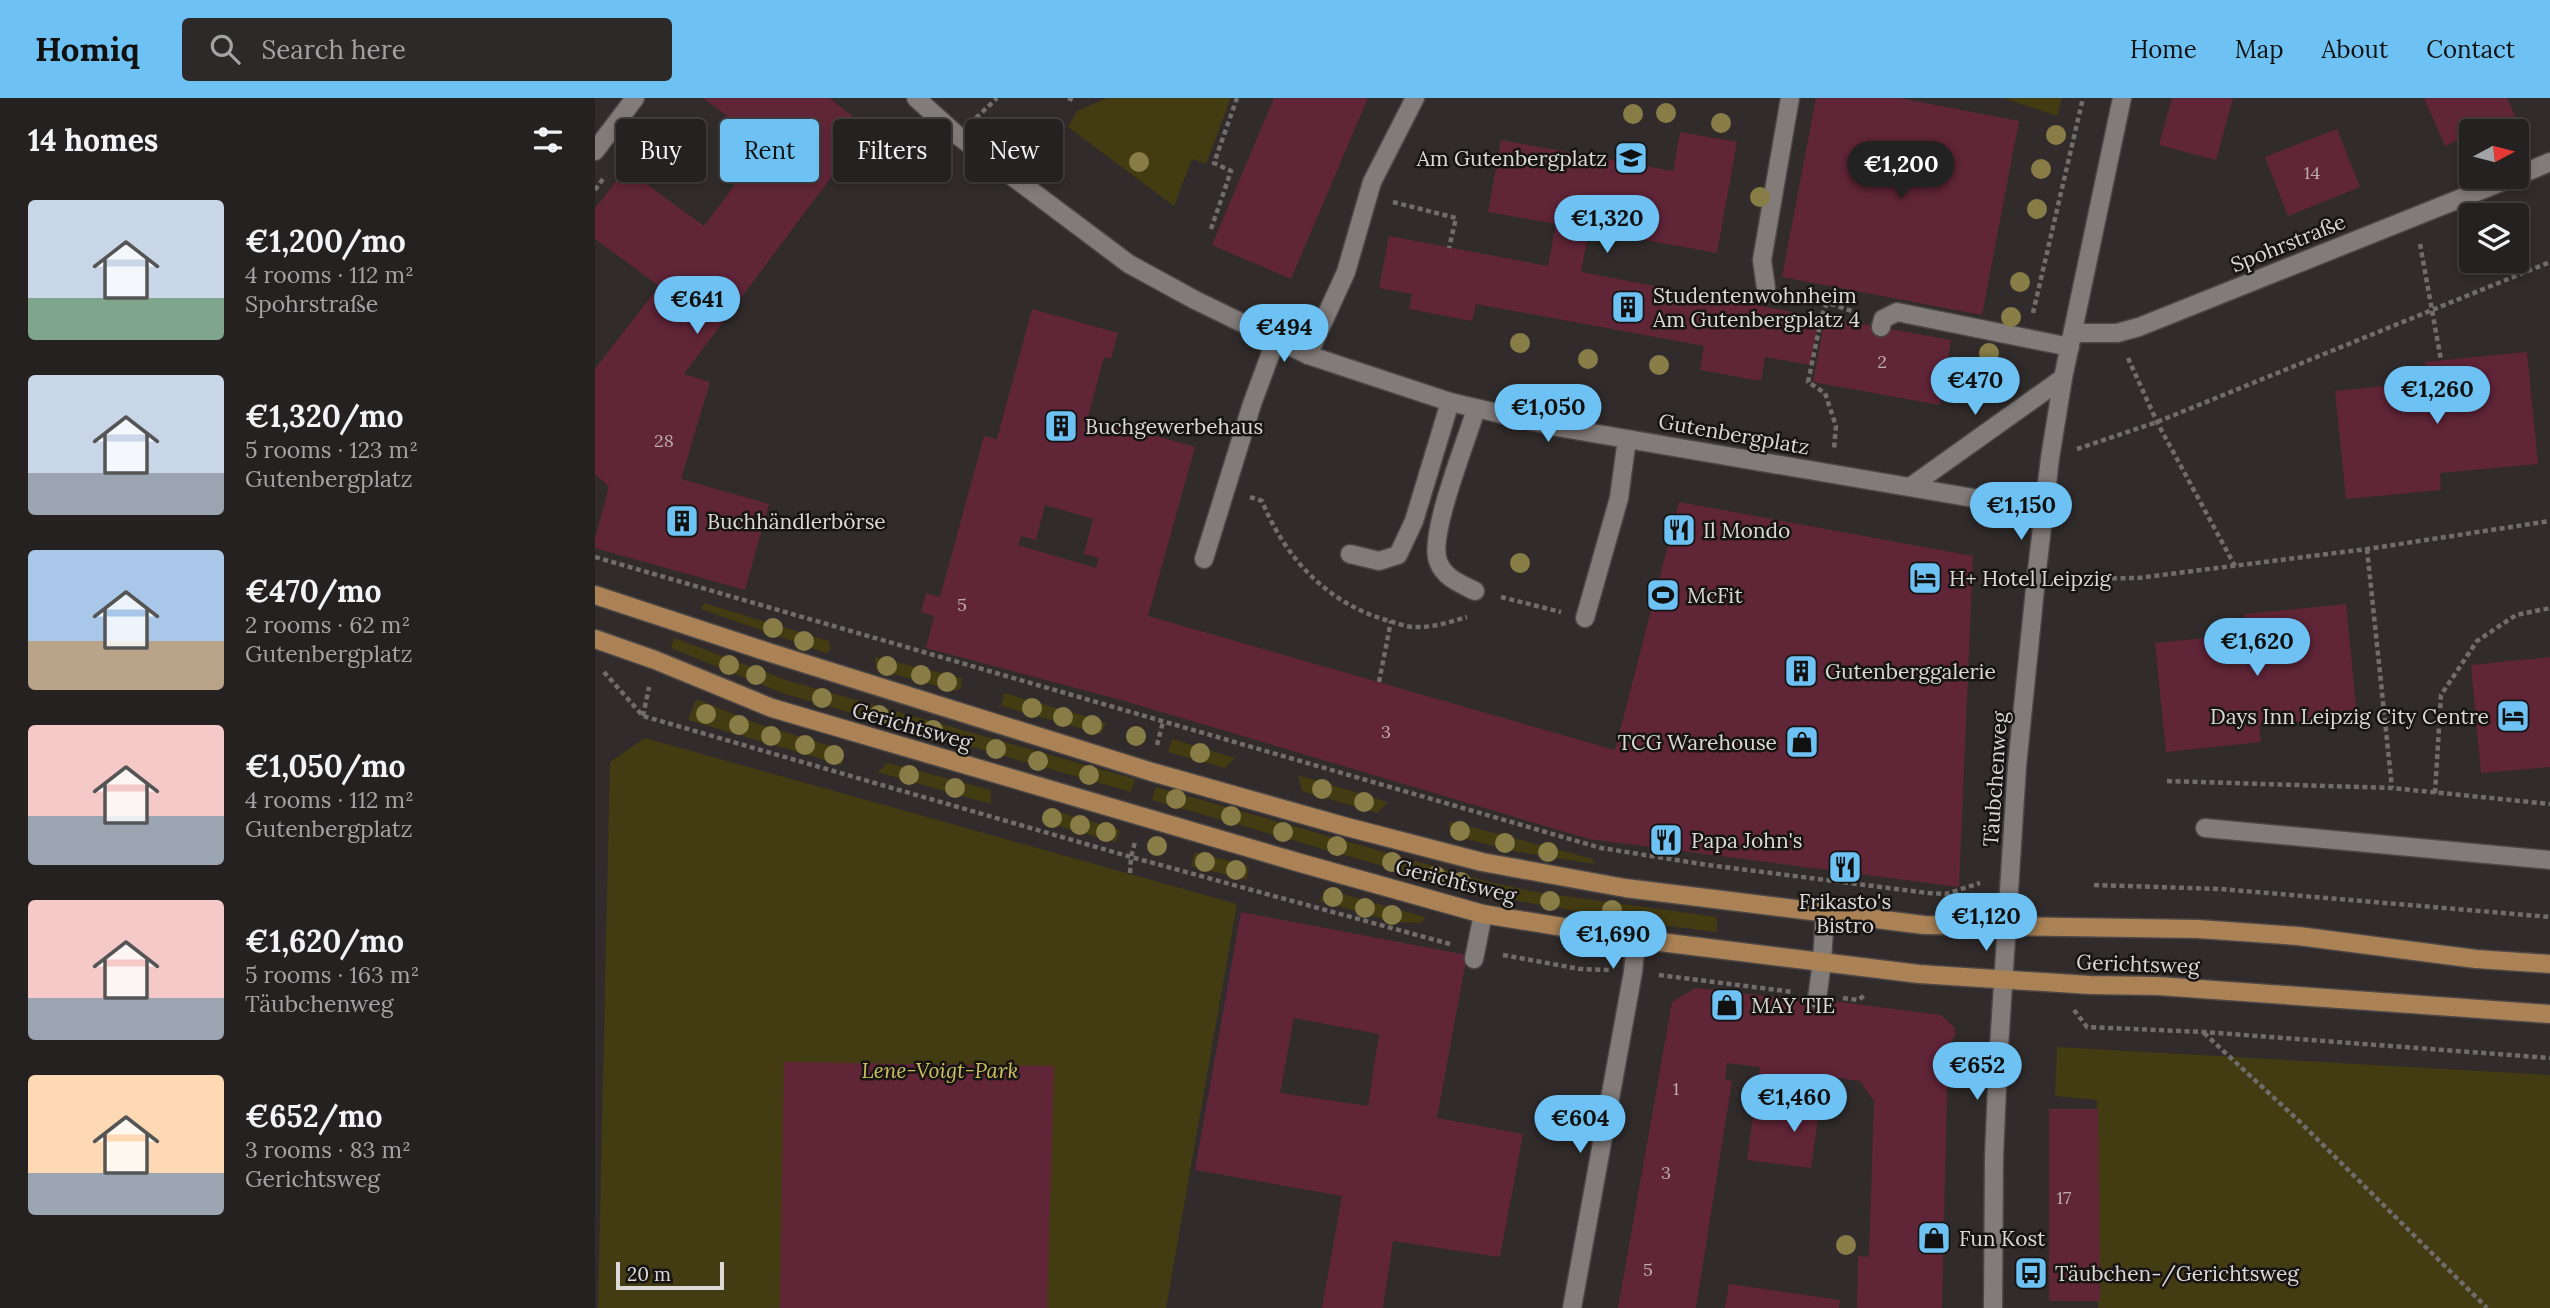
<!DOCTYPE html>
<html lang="en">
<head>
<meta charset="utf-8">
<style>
  :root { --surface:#252120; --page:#2d2929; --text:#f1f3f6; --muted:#a3a3a5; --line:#423e3e; --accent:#6dc2f3 }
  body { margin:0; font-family:Lora,serif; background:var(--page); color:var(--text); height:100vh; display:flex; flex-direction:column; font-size:26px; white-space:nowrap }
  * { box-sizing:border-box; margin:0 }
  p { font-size:23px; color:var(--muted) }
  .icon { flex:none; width:38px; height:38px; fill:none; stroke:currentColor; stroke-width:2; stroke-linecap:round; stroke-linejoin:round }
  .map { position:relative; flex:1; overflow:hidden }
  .side { display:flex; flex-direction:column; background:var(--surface); width:595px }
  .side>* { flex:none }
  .banner { position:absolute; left:21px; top:21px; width:665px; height:63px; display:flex; gap:14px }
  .needle { width:46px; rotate:83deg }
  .controls { position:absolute; left:1864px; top:21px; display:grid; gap:14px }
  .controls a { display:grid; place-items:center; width:70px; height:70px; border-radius:7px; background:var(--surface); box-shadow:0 4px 10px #0003,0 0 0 2px var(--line); font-size:35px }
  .scale { position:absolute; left:21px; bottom:18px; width:108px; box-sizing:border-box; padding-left:7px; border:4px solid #dcd8d8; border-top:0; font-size:19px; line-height:24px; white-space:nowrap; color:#dcd8d8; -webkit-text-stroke:5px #171514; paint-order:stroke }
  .price { position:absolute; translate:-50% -60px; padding:0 16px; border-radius:24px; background:var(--accent); color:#111; font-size:23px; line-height:46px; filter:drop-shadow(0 2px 4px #0008) }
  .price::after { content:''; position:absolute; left:50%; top:42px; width:21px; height:16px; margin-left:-10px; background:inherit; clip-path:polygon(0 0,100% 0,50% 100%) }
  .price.current { background:#222; color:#fff }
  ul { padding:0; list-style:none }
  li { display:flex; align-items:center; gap:21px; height:175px; padding:0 28px }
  li span { display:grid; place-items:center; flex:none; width:196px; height:140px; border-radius:7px; color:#555 }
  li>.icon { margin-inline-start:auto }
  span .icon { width:84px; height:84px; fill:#fffc; stroke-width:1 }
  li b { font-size:30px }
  h2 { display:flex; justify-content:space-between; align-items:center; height:84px; padding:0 28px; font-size:30px }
  .chip { padding:0 24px; border-radius:7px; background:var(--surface); box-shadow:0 4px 10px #0003,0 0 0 2px var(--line); font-size:24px; line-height:63px }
  .chip.current { background:var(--accent); color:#111 }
  header { display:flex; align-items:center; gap:42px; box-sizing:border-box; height:98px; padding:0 35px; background:var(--accent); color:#111 }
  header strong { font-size:33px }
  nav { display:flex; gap:38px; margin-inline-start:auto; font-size:24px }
  .search { width:490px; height:63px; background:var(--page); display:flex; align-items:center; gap:18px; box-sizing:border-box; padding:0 24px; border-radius:7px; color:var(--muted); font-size:26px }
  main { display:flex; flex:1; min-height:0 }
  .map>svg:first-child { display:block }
  .green { fill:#433b11 }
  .building { fill:#612538; fill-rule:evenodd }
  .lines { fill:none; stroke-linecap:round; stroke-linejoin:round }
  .lane-casing { stroke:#4c4746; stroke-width:21 }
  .street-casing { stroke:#4c4746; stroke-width:21 }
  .secondary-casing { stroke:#4c4746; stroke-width:21 }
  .primary-casing { stroke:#4c4746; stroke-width:21 }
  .path { stroke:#716d6c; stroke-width:4.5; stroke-dasharray:5 3.5; stroke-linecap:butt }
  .lane { stroke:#817b79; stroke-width:18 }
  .street { stroke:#817b79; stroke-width:18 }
  .secondary { stroke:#817b79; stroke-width:18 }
  .primary { stroke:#aa8255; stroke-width:18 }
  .tree { fill:#887d47 }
  .labels { text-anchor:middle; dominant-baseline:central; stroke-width:5; stroke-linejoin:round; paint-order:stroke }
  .number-label { font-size:18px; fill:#bdabb0 }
  .poi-label { font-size:21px; fill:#dcd8d8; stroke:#171514; text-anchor:start }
  .street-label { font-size:21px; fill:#dcd8d8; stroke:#171514 }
  .park-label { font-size:21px; font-style:italic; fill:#d0bf5e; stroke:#171514 }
</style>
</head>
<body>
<header>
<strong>Homiq</strong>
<div class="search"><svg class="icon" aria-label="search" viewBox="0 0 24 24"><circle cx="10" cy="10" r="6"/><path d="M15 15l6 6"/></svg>Search here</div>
<nav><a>Home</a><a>Map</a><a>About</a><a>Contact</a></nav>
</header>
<main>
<section class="side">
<h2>14 homes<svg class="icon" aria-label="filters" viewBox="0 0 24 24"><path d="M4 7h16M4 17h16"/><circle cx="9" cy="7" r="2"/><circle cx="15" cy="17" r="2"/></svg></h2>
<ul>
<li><span style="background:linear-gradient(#c9d6e8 70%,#7fa58c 0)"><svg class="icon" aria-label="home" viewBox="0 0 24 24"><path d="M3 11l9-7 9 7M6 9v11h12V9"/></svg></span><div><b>€1,200/mo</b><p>4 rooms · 112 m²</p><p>Spohrstraße</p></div></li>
<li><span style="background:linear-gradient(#c9d6e8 70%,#9aa5b1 0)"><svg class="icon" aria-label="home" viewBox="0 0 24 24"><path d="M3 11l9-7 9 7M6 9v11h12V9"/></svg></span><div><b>€1,320/mo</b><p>5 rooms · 123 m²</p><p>Gutenbergplatz</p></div></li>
<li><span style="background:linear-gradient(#a9c7e8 65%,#b9a48a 0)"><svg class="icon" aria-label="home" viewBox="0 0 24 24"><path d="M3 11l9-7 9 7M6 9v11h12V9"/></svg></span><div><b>€470/mo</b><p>2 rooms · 62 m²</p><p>Gutenbergplatz</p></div></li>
<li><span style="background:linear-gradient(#f6c9c9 65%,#9aa5b1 0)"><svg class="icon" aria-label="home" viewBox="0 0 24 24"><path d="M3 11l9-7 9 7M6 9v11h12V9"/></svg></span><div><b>€1,050/mo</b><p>4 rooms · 112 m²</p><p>Gutenbergplatz</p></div></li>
<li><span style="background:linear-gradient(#f6c9c9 70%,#9aa5b1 0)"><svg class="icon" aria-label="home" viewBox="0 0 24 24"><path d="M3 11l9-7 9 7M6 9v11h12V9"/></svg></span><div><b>€1,620/mo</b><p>5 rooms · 163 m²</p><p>Täubchenweg</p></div></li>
<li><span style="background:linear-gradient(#ffd9b3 70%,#9aa5b1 0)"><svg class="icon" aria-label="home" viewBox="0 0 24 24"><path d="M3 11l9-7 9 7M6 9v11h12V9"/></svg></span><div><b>€652/mo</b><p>3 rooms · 83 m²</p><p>Gerichtsweg</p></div></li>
</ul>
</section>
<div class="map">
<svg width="1955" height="1210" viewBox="0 0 1955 1210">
  <rect width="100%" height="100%" fill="#312c2b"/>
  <path class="green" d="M512,0H636L611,66L597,61L579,108L473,29L482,13Z
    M1408,0H1467L1462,18Z
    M109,505L234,543L236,551L231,555L106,511Z
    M79,540L194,583L540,681L536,694L190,596L76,550Z
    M280,559L367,580L366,590L360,593L281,571Z
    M409,595L500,621L511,625L506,636L406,608Z
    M101,601L166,627L249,652L247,667L93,622Z
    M50,640L642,806L571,1210H3L15,664Z
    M577,641L640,660L630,670L573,654Z
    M293,665L396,692V706L282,674Z
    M703,677L793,704L782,715L707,693Z
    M561,689L894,784L947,795L1122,819V834L1043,824L889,797L557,702Z
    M454,711L525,732L521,744L445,723Z
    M854,723L998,761L999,766L924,754L855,737Z
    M600,754L654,768L652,782L596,768Z
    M730,791L830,819L827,825L799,824L725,803Z
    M1462,949L1955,977V1210H1503L1502,1002L1460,998Z"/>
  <path class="building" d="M108,0H234L273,30L89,276L115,284L86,381L174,406L150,492L0,450V440L14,389L0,376V271L64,188L0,141V110L31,71L109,128L170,46Z
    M679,0H773L696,181L617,147Z
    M1221,0H1304L1424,23L1387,217L1187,179Z
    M1577,0H1638L1621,62L1564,47Z
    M1829,0H1912L1920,18L1883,33H1876V36L1850,48Z
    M1742,31L1765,89L1693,118L1670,59Z
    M1085,34L1142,44L1122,155L994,132L986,174L1224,219L1215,267L1170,259L1166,283L1105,272L1109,248L881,206L877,223L814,211L817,196L784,190L794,138L953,168L961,126L893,114L906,42L1078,73Z
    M437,211L523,235L516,261L509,259L493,319L600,349L553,518L1020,652L1084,404L1378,458L1364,789L994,741L526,602L331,550L339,518L326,514L331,495L345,499L389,338L402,341ZM450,407L498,421L489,456L504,460L501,470L423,447L426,438L441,442Z
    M1230,219L1356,242L1345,307L1218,284Z
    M1932,254L1943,366L1845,375L1846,392L1751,401L1740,293L1832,284L1830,264Z
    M1751,506L1762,618L1664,628L1666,644L1571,654L1560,545L1651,536L1649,516Z
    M1955,559V669L1886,675L1876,567Z
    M646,814L872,857L842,1020L928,1036L905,1159L798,1143L788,1210H727L747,1098L600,1072ZM699,920L784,936L773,1008L685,995Z
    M1100,890L1173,898L1222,901L1346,917L1359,929L1360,937L1353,951L1347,1210H1262L1263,1158L1274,1159L1279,1003L1265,983L1229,978L1216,1070L1152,1062L1165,969L1132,965L1130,982L1137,983L1101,1210H1023L1077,904Z
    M189,964L459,968L452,1210H185Z
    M1454,1011H1503L1505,1203H1454Z
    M1134,1186L1245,1202L1244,1210H1130Z"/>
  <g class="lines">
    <defs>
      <path id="lane" d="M1171,190L1167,162L1195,0
        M1286,229L1288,221L1302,214L1475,249
        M713,257L751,174L777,84L820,0
        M755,456L784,463L803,457L819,423L855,304
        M609,461L657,306L681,241
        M880,493C866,486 849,480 843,463C833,437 872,342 881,311
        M990,520L1024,400L1032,341
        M1610,730L1955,762
        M879,861L888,816
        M1222,901L1227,864L1230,815"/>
      <path id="street" d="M1922,78L1955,64
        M1479,235H1522L1544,229L1919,79
        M977,1210L1038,874L1041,841"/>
      <path id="secondary" d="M321,0L362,37L534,166L600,202L713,257L855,304L962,329L1449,412
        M0,53L40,0
        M1315,389L1468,280
        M1398,1210L1399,1059L1403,965L1422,668L1441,481L1455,360L1468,280L1527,0"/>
      <path id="primary" d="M0,497L176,555L557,674L752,729L887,764L1030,790L1329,827L1603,831L1703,838L1881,861L1955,866
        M0,541L60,562L177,610L709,766L888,816L1041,841L1324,876L1495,887L1563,888L1955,916"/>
    </defs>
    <use href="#lane" class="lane-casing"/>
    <use href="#street" class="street-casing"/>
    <use href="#secondary" class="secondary-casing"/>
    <use href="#primary" class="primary-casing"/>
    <path class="path" d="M473,0L478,2L479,0
      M381,20L402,0
      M0,92L10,78
      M798,104L861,120L854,150
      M616,131L636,73L619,65L642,0
      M1825,146L1846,262
      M1195,194C1220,199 1240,208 1263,215
      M1232,205L1227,217L1213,284L1230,295L1241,328L1239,351
      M1438,215L1488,0
      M1533,260L1562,324L1640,468
      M1482,351L1562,324L1955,164
      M655,399L667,403C691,462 735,508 798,524C804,526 812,529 819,529C837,530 855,524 872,519
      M1772,451L1797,690
      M0,459L1006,750L1113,767L1333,795L1351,796L1385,785
      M1466,481L1543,480L1772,451L1955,423
      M906,499L966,514
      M9,574L48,618L536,759L855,846
      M784,584L796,523
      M48,618L54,589
      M562,647L568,624
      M1572,683L1797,690L1955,706
      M1840,695L1846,597L1882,543L1921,517L1955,510
      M535,775L536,759L540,744
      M1499,787L1626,791L1955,819
      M908,857L985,871L1014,872
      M1064,877L1198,894
      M1248,900L1263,902L1269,898
      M1479,912L1492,929L1609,934L1955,960
      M1609,935L1704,1023L1892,1210"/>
    <use href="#lane" class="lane"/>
    <use href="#street" class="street"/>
    <use href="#secondary" class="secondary"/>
    <use href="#primary" class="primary"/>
  </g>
  <g class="tree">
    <circle cx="1071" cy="15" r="10"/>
    <circle cx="1038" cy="16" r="10"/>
    <circle cx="1126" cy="25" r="10"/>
    <circle cx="1461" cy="37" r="10"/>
    <circle cx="544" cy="64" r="10"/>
    <circle cx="1446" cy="71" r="10"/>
    <circle cx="1165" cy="99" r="10"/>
    <circle cx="1442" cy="111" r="10"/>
    <circle cx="1425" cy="184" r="10"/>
    <circle cx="1416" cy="219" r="10"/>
    <circle cx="925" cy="245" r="10"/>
    <circle cx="1394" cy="255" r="10"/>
    <circle cx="993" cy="261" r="10"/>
    <circle cx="1064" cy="267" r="10"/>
    <circle cx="925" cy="465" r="10"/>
    <circle cx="178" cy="530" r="10"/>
    <circle cx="209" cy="543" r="10"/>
    <circle cx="134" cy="567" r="10"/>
    <circle cx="292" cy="568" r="10"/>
    <circle cx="161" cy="577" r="10"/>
    <circle cx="326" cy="577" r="10"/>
    <circle cx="352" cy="584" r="10"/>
    <circle cx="227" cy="600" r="10"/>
    <circle cx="437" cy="610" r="10"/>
    <circle cx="111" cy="616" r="10"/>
    <circle cx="284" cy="617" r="10"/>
    <circle cx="468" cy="619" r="10"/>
    <circle cx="144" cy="627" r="10"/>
    <circle cx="497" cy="627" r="10"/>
    <circle cx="338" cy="632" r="10"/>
    <circle cx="176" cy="638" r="10"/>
    <circle cx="541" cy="638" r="10"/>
    <circle cx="210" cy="647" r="10"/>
    <circle cx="401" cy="651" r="10"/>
    <circle cx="605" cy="655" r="10"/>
    <circle cx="239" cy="657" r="10"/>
    <circle cx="443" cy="663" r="10"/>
    <circle cx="314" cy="677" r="10"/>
    <circle cx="494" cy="677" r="10"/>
    <circle cx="360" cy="690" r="10"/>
    <circle cx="727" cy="691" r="10"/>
    <circle cx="581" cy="701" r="10"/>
    <circle cx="769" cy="704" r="10"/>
    <circle cx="636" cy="718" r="10"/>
    <circle cx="457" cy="720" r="10"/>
    <circle cx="485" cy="727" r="10"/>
    <circle cx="865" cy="733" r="10"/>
    <circle cx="511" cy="734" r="10"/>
    <circle cx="688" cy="734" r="10"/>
    <circle cx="910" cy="745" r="10"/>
    <circle cx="562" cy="748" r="10"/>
    <circle cx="742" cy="748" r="10"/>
    <circle cx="953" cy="754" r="10"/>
    <circle cx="610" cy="764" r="10"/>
    <circle cx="797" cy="764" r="10"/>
    <circle cx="641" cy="772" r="10"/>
    <circle cx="841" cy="778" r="10"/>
    <circle cx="866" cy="784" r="10"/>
    <circle cx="738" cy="799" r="10"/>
    <circle cx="955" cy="803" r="10"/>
    <circle cx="770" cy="810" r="10"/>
    <circle cx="1017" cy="812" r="10"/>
    <circle cx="797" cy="817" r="10"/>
    <circle cx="1251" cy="1147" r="10"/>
  </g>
  <defs>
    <symbol id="school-square" viewBox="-11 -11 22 22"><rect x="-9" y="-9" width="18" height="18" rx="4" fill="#6dc2f3" stroke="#171514"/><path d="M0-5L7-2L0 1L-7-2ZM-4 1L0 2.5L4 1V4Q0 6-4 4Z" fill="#111"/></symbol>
    <symbol id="building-square" viewBox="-11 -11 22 22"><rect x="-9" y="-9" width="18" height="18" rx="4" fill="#6dc2f3" stroke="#171514"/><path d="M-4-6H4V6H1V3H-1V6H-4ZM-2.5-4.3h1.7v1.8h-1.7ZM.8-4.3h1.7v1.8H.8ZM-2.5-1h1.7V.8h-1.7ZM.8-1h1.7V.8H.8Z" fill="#111"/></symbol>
    <symbol id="restaurant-square" viewBox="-11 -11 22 22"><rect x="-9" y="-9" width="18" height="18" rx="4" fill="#6dc2f3" stroke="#171514"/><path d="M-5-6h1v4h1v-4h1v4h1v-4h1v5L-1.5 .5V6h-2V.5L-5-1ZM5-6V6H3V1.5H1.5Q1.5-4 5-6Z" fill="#111"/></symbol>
    <symbol id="hotel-square" viewBox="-11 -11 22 22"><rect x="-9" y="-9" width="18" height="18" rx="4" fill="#6dc2f3" stroke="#171514"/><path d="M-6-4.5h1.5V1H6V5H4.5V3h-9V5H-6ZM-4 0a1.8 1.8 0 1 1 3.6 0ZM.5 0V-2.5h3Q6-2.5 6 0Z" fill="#111"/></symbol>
    <symbol id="stadium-square" viewBox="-11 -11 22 22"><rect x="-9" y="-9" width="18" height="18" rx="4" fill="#6dc2f3" stroke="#171514"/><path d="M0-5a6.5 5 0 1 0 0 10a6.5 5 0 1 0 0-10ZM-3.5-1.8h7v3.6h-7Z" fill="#111"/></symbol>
    <symbol id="shop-square" viewBox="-11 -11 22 22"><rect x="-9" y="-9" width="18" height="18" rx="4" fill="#6dc2f3" stroke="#171514"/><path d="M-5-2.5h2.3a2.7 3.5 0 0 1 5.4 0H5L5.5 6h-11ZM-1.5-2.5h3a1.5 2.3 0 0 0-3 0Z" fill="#111"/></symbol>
    <symbol id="bus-square" viewBox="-11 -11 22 22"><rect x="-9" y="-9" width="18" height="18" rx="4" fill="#6dc2f3" stroke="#171514"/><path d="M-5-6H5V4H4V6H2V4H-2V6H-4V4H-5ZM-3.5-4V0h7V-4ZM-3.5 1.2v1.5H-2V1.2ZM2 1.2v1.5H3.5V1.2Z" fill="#111"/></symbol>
  </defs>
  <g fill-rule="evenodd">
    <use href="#school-square" x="1017" y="41" width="38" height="38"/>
    <use href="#building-square" x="1014" y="190" width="38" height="38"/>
    <use href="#building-square" x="447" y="309" width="38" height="38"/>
    <use href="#building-square" x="68" y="404" width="38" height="38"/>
    <use href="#restaurant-square" x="1065" y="413" width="38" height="38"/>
    <use href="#hotel-square" x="1311" y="461" width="38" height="38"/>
    <use href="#stadium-square" x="1049" y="478" width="38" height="38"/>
    <use href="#building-square" x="1187" y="554" width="38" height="38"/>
    <use href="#hotel-square" x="1899" y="599" width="38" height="38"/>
    <use href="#shop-square" x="1188" y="625" width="38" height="38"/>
    <use href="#restaurant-square" x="1052" y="723" width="38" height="38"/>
    <use href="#restaurant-square" x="1231" y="750" width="38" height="38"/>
    <use href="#shop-square" x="1113" y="888" width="38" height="38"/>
    <use href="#shop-square" x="1320" y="1121" width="38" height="38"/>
    <use href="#bus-square" x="1417" y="1156" width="38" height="38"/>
  </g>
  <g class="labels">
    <g class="number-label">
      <text x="1717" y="74">14</text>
      <text x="1287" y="263">2</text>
      <text x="69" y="342">28</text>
      <text x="367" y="506">5</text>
      <text x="791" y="633">3</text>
      <text x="1081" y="990">1</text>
      <text x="1071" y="1074">3</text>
      <text x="1469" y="1099">17</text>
      <text x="1053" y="1171">5</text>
    </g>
    <g class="poi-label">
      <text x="1012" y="60" text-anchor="end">Am Gutenbergplatz</text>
      <text x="1058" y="197">Studentenwohnheim<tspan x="1058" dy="24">Am Gutenbergplatz 4</tspan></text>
      <text x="490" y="328">Buchgewerbehaus</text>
      <text x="112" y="423">Buchhändlerbörse</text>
      <text x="1108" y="432">Il Mondo</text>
      <text x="1354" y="480">H+ Hotel Leipzig</text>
      <text x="1092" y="497">McFit</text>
      <text x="1230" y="573">Gutenberggalerie</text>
      <text x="1894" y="618" text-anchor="end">Days Inn Leipzig City Centre</text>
      <text x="1182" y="644" text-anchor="end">TCG Warehouse</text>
      <text x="1096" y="742">Papa John's</text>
      <text x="1250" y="803" text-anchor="middle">Frikasto's<tspan x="1250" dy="24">Bistro</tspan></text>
      <text x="1156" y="907">MAY TIE</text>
      <text x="1364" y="1140">Fun Kost</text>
      <text x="1460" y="1175">Täubchen-/Gerichtsweg</text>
    </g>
    <g class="street-label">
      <text transform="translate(1693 145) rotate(-22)">Spohrstraße</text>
      <text transform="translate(1139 336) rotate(10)">Gutenbergplatz</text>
      <text transform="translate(317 628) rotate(16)">Gerichtsweg</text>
      <text transform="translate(1400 681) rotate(-86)">Täubchenweg</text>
      <text transform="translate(861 783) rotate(14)">Gerichtsweg</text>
      <text transform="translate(1543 866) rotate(2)">Gerichtsweg</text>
    </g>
    <g class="park-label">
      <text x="345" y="972">Lene-Voigt-Park</text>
    </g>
  </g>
</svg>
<div class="controls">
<a><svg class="needle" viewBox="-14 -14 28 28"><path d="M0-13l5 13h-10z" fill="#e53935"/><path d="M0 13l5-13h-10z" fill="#a3a3a5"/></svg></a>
<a><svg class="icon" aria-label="layers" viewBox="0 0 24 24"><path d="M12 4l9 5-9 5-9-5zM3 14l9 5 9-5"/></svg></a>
</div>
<div class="scale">20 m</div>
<b class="price current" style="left:1306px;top:103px">€1,200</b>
<b class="price" style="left:1012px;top:157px">€1,320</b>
<b class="price" style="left:102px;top:238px">€641</b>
<b class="price" style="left:689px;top:266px">€494</b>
<b class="price" style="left:1380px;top:319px">€470</b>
<b class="price" style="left:1842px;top:328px">€1,260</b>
<b class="price" style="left:953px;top:346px">€1,050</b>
<b class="price" style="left:1426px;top:444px">€1,150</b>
<b class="price" style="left:1662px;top:580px">€1,620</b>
<b class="price" style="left:1391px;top:855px">€1,120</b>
<b class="price" style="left:1018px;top:873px">€1,690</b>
<b class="price" style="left:1382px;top:1004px">€652</b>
<b class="price" style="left:1199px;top:1036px">€1,460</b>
<b class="price" style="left:985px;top:1057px">€604</b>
<div class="banner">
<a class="chip">Buy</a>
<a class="chip current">Rent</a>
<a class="chip">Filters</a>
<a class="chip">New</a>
</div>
</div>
</main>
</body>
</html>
